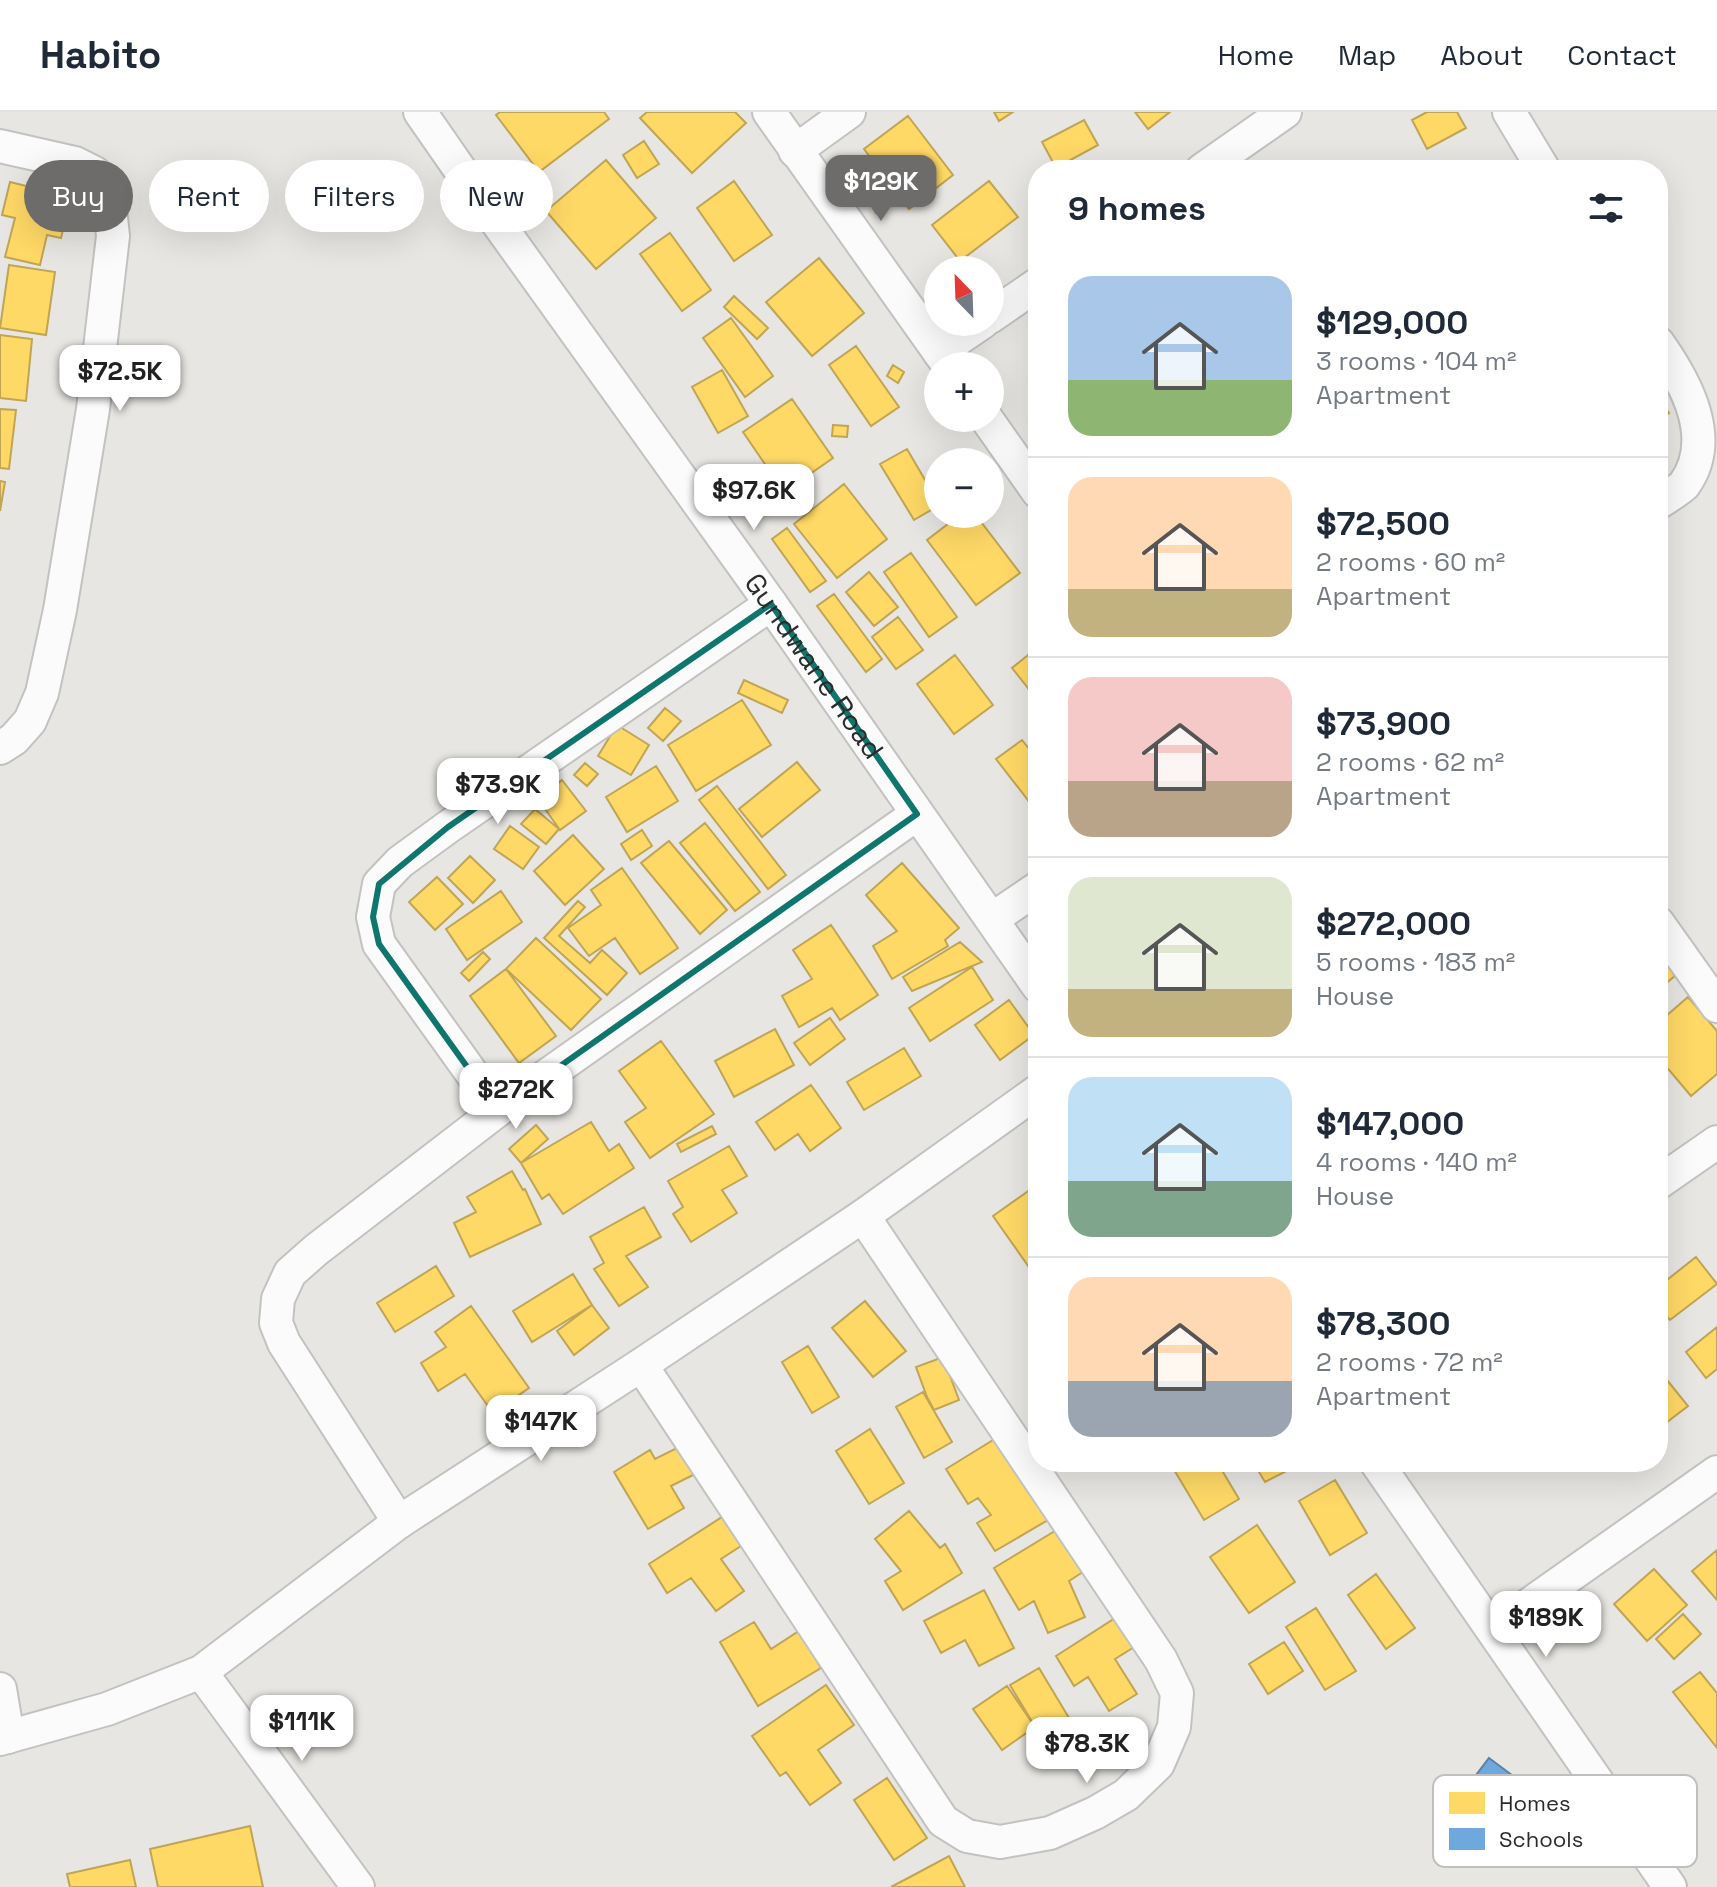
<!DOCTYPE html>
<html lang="en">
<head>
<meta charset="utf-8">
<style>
  :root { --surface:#fff; --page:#f2f2f3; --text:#1f2937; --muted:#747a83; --line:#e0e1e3; --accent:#6d6c6b }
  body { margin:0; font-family:"Space Grotesk",sans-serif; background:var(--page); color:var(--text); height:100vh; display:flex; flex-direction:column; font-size:30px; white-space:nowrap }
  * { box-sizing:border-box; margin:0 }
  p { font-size:26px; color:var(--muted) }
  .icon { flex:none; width:44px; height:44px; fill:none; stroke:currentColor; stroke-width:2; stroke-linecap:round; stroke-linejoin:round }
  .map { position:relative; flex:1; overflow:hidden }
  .drawer { position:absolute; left:1028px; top:48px; width:640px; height:1312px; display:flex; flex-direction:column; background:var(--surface); border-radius:32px; box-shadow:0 8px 32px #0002 }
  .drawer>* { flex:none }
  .banner { position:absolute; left:24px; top:48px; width:760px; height:72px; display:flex; gap:16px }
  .needle { width:52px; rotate:337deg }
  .fabs { position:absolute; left:924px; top:144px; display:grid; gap:16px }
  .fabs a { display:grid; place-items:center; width:80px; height:80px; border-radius:50%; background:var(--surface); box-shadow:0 8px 32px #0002; font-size:40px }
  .price { position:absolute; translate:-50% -68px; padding:0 18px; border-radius:16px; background:#fff; color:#222; font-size:26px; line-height:52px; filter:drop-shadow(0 2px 4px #0008) }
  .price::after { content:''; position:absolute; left:50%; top:48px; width:24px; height:18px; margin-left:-12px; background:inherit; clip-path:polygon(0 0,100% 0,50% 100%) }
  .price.current { background:var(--accent); color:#fff }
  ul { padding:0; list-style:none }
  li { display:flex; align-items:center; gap:24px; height:200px; padding:0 40px }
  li+li { border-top:2px solid var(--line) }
  li span { display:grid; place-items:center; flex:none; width:224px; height:160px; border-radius:24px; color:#555 }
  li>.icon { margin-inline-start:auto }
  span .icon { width:96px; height:96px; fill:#fffc; stroke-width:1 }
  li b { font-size:34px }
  h2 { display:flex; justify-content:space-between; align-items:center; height:96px; padding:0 40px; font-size:34px }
  .chip { padding:0 28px; border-radius:36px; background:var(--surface); box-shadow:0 8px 32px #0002; font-size:28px; line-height:72px }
  .chip.current { background:var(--accent); color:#fff }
  header { display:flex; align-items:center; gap:48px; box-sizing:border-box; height:112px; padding:0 40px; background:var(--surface); border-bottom:2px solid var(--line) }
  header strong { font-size:38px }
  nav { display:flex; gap:44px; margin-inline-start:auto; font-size:28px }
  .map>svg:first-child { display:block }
  .homes { fill:#ffd966; stroke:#bfa554; stroke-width:2 }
  .schools { fill:#6fa8dc; stroke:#5b82a7; stroke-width:2 }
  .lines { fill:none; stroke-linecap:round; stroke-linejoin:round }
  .minor-casing { stroke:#c2c2c1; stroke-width:36 }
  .minor { stroke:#fcfbfb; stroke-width:32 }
  .marked { fill:none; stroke:#0f766e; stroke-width:6; stroke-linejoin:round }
  .labels { text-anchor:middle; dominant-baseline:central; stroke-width:8; stroke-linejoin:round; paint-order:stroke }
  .street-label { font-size:28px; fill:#2b2b2b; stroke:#fff }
  .key { fill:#fff; stroke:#bfbfbf; stroke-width:2 }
  .key-label { font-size:22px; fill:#2b2b2b }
</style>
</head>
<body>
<header>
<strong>Habito</strong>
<nav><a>Home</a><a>Map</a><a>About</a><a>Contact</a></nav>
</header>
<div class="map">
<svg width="1717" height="1775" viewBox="0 0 1717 1775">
  <rect width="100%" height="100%" fill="#e8e6e2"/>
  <path class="homes" d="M500,0H604L609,7L539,60L496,3Z
    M647,0H735L746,11L692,61L640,6Z
    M994,0H1013L999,9Z
    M1135,0H1170L1148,17Z
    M1427,0H1457L1466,16L1427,37L1412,8Z
    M908,4L953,63L909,97L864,37Z
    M1084,8L1098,33L1056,56L1042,30Z
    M644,29L659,52L637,66L623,43Z
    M606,48L656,106L596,157L546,99Z
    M1363,50L1368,58H1352Z
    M1492,50L1497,58H1479Z
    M871,51L894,90L876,101L853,61Z
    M734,69L772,123L734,149L697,96Z
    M989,69L1018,105L960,149L932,113Z
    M10,70L71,85L61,126L47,123L40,153L5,145L15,106L2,103Z
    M670,121L711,178L682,199L640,142Z
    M819,146L864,201L812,244L766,190Z
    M9,153L55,160L46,223L0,216Z
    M734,184L768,216L757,227L724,195Z
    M731,206L773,264L745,285L703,226Z
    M0,223L32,227L26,289L0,286Z
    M856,234L899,295L871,314L829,253Z
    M893,253L904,260L898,271L887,264Z
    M722,258L748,304L718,321L692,275Z
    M1658,285L1669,301L1658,309Z
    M792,287L833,346L784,380L743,320Z
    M0,297L16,298L9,357L0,356Z
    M833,313L848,314L847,325L832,324Z
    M907,337L938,390V394L914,408L880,352Z
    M0,369L5,370L0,399Z
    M844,372L887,427L837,466L794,412Z
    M961,402H975L1020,461L976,493L927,428Z
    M787,416L826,469L810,480L772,427Z
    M911,441L957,505L929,525L884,460Z
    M869,460L898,495L874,514L846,480Z
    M834,482L882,547L866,560L817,494Z
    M898,505L923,538L896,557L872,525Z
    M1038,535V576L1032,581L1012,556Z
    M955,543L993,593L954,622L917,572Z
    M744,568L788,588L782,601L738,581Z
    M742,588L771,633L696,679L668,633Z
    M665,596L681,609L663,629L648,616Z
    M617,613L649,633L631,663L598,644Z
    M1022,628L1038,648V701L996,647Z
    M797,650L820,678L762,725L739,697Z
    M585,651L598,662L587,674L574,663Z
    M656,654L678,689L627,720L606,685Z
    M562,668L586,699L560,718L538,687Z
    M717,674L786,763L768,777L699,688Z
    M535,697L559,717L546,732L521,712Z
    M705,711L760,780L735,799L680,731Z
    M510,714L539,735L523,757L494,737Z
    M642,718L652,734L631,748L621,732Z
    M573,723L604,757L565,793L534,759Z
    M669,729L727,798L700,822L641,751Z
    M470,744L495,768L473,791L448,766Z
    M902,751L959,816L945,828L948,834L892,867L873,834L897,819L866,783Z
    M622,756L678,836L640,862L615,826L589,844L568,816L601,793L591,778Z
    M437,765L463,792L435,818L409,790Z
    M501,779L522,810L467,848L446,817Z
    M578,789L585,795L559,824L590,851L602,838L627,861L607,883L544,826Z
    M831,813L878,883L840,908L832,896L799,915L782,884L812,867L793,838Z
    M536,826L601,887L571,918L506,857Z
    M960,830L982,850L912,879L903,865Z
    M483,840L490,847L469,869L461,861Z
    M1658,841L1676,863L1658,878Z
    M972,855L993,888L930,929L909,896Z
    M506,857L556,924L519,951L470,884Z
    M1688,885L1717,919V962L1691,984L1658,945V911Z
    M1009,888L1034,923L1000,948L975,913Z
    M830,906L845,927L810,953L794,931Z
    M775,917L794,953L734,985L715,949Z
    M661,929L714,1002L650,1046L625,1010L646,996L619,959Z
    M904,936L921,964L864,998L847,970Z
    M811,973L841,1016L810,1039L798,1022L775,1038L756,1010Z
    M591,1010L609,1039L619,1032L634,1056L563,1102L549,1082L542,1087L521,1051Z
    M536,1013L548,1027L521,1051L509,1037Z
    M712,1014L716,1022L681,1040L677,1032Z
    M729,1034L747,1064L722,1078L737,1101L691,1130L673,1102L683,1095L668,1069Z
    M512,1059L523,1078L525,1077L541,1112L470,1145L454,1111L476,1100L467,1085Z
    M1034,1075L1038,1081V1168L993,1104Z
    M644,1095L661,1125L626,1144L648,1175L619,1194L594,1157L604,1151L590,1125Z
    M1696,1145L1717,1172L1670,1208L1658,1194V1175Z
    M436,1154L454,1184L395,1220L377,1191Z
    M573,1162L592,1193L532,1230L513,1199Z
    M865,1189L906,1239L873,1265L832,1216Z
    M592,1193L609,1216L574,1243L557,1219Z
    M471,1194L529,1276L493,1301L465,1262L438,1279L421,1251L446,1235L435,1220Z
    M1717,1215V1257L1706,1266L1686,1240Z
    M808,1234L839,1285L812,1301L782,1250Z
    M943,1245L959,1288L934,1298L927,1285L916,1255Z
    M1667,1268L1688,1294L1658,1317V1275Z
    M923,1280L952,1330L924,1346L896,1295Z
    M870,1317L904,1371L869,1392L836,1339Z
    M1006,1320L1060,1401L995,1439L977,1411L991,1403L978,1386L968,1392L946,1357Z
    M683,1333L697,1361L671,1374L684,1396L648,1417L614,1360L650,1338L655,1347Z
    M1173,1350H1217L1239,1387L1204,1408L1170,1351Z
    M1253,1350H1304L1265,1370Z
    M1335,1368L1367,1421L1330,1443L1299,1389Z
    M909,1399L940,1436L945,1432L962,1461L903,1498L885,1469L901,1459L875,1427Z
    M722,1405L741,1434L721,1447L744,1479L716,1499L691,1466L667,1481L649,1452Z
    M1257,1413L1295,1470L1249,1501L1210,1445Z
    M1063,1414L1089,1456L1069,1469L1085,1505L1048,1521L1034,1489L1019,1498L994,1456Z
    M1717,1438V1488L1692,1459Z
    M1654,1457L1687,1493L1647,1529L1614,1492Z
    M1376,1462L1415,1516L1386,1537L1348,1483Z
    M984,1478L1014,1536L979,1554L965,1528L941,1541L924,1509Z
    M1316,1496L1356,1559L1325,1578L1286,1515Z
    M1683,1502L1701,1522L1674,1547L1656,1527Z
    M1120,1503L1139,1532L1115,1547L1137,1582L1109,1599L1088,1565L1074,1574L1056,1544Z
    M754,1510L771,1537L799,1519L821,1556L758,1594L720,1530Z
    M1284,1530L1303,1559L1268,1582L1249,1552Z
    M1039,1556L1084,1631L1055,1648L1010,1573Z
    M1700,1560L1717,1581V1636L1673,1580Z
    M826,1573L854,1613L818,1638L841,1671L810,1693L786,1660L780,1664L752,1624Z
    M1007,1574L1035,1615L1002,1638L973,1597Z
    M887,1666L927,1726L894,1748L854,1688Z
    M250,1714L263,1775H158L150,1737Z
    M949,1744L965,1775H891L910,1765Z
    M130,1748L136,1775H70L67,1762Z"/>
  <path class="schools" d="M1489,1646L1513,1664L1481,1706L1457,1688Z"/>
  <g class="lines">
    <defs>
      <g id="minor">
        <path id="s1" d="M420,0L479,85L771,492L1038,874"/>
        <path d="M769,0L949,254"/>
        <path d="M1509,0L1544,58"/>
        <path d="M0,34L75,51L95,61L108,79L113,124L93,297L60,498L42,581L30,609L14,627L0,636"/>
        <path d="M795,39L849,0"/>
        <path d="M1202,58L1285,0"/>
        <path d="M990,205L1038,172"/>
        <path d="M1658,231C1687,272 1717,328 1684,373C1676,380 1667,385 1658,391"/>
        <path d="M939,240L983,210"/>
        <path d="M986,306L1038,380"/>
        <path d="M992,807L1038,776"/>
        <path d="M1658,811L1717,894"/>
        <path d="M498,998L379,832L373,805L379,772L400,750L448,715L771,492"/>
        <path d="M1658,1071L1717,1030"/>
        <path d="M641,1253L943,1709L967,1724L1000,1730L1050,1721L1095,1701L1126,1683L1158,1652L1174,1615L1177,1581L1161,1548L863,1104"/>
        <path d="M1376,1350L1670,1775"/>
        <path d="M399,1410L284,1231L276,1211L278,1187L290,1161L316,1138L498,998L917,702"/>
        <path d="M1493,1518L1717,1360"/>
        <path d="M201,1560L358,1775"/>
        <path d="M0,1577L8,1625"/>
        <path d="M0,1627L107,1597L201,1560L399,1410L641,1253L863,1104L1038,979"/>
      </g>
    </defs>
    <use href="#minor" class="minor-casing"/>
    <use href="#minor" class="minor"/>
  </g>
  <path class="marked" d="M771,492L917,702L498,998L379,832L373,805L379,772L448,715Z"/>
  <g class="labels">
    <g class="street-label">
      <text stroke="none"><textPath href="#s1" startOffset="680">Gundwane Road</textPath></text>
    </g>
  </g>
  <rect x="1433" y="1663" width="264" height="92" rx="12" class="key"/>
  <rect x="1449" y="1680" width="36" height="22" fill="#ffd966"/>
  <rect x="1449" y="1716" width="36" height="22" fill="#6fa8dc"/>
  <g class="key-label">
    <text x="1499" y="1699">Homes</text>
    <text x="1499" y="1735">Schools</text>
  </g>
</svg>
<div class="fabs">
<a><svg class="needle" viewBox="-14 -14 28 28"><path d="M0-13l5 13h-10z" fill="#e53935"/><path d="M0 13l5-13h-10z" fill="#747a83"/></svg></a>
<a>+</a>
<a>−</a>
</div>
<b class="price current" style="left:881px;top:111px">$129K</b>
<b class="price" style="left:120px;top:301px">$72.5K</b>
<b class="price" style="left:754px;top:420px">$97.6K</b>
<b class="price" style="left:498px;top:714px">$73.9K</b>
<b class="price" style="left:516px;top:1019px">$272K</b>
<b class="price" style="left:541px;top:1351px">$147K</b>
<b class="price" style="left:1546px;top:1547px">$189K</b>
<b class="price" style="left:302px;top:1651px">$111K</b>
<b class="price" style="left:1087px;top:1673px">$78.3K</b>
<div class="banner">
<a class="chip current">Buy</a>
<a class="chip">Rent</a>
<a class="chip">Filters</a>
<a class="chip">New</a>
</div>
<section class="drawer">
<h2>9 homes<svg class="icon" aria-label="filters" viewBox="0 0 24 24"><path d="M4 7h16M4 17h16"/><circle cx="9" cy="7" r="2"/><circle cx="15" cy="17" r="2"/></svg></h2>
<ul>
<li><span style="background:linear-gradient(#a9c7e8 65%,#8fb573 0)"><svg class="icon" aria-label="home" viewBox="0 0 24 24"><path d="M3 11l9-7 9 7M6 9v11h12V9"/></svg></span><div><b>$129,000</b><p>3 rooms · 104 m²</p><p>Apartment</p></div></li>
<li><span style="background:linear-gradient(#ffd9b3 70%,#c2b280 0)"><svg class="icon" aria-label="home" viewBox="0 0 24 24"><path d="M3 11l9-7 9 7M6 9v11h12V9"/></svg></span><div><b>$72,500</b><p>2 rooms · 60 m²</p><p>Apartment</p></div></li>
<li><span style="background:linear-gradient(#f6c9c9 65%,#b9a48a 0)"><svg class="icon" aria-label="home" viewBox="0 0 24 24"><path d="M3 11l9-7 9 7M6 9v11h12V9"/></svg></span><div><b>$73,900</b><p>2 rooms · 62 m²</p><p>Apartment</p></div></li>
<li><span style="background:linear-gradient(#dfe7d0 70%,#c2b280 0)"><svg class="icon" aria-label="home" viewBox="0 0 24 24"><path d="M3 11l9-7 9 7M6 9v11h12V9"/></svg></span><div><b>$272,000</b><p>5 rooms · 183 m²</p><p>House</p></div></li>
<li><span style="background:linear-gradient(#bfe0f5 65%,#7fa58c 0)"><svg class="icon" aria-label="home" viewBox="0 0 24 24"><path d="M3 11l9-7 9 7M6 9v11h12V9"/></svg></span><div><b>$147,000</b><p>4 rooms · 140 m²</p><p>House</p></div></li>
<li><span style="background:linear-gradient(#ffd9b3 65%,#9aa5b1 0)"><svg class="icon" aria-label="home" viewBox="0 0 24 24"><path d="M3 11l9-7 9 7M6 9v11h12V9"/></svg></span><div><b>$78,300</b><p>2 rooms · 72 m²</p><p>Apartment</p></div></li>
</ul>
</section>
</div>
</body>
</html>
